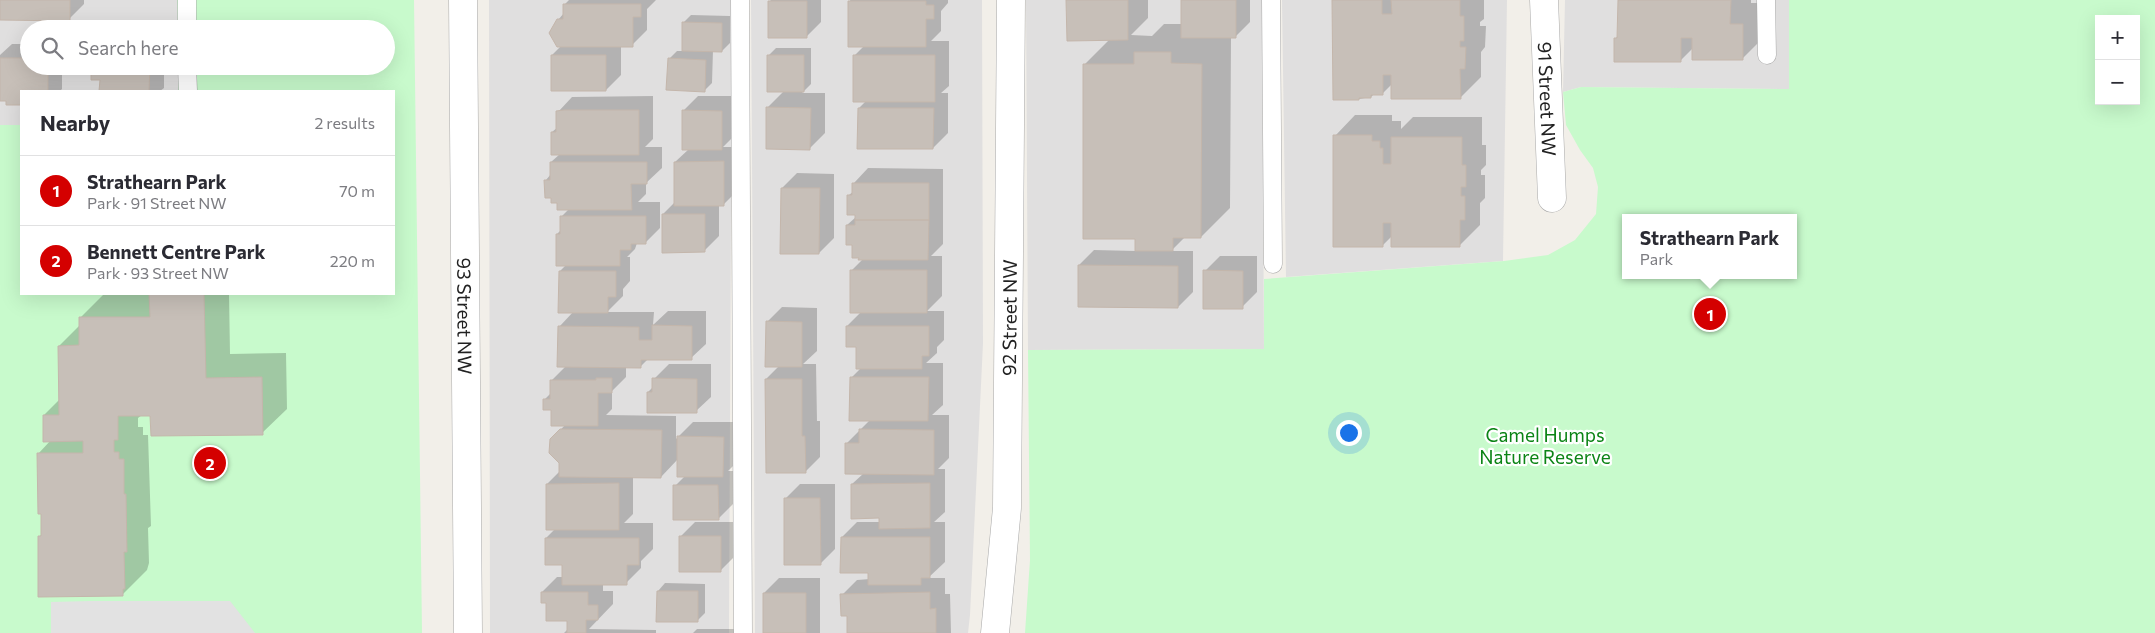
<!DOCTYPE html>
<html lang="en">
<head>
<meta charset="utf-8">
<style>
	:root { --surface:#fff; --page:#f7f7f7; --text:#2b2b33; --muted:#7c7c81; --line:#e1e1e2; --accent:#d40000 }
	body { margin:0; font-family:Commissioner,sans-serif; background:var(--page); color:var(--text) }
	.controls { position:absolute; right:15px; top:15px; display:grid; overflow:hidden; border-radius:0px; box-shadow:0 5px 20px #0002 }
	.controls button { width:45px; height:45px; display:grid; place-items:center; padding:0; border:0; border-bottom:1px solid var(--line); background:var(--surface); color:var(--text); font:25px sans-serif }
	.you { position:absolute; left:1348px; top:432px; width:18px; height:18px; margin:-12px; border:4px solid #fff; border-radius:50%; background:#1a73e8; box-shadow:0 0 0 8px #1a73e833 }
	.badge { display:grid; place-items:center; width:32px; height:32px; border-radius:50%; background:var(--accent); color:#fff; font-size:16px; font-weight:700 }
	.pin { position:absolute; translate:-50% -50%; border:2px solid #fff; box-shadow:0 1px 5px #0006 }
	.popup { position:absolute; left:1622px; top:214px; width:175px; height:65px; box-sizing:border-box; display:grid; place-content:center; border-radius:0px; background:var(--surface); filter:drop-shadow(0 1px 4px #0005); font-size:16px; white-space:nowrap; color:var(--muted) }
	.popup b { font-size:19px; color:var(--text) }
	.popup::after { content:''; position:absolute; left:50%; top:100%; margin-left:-10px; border:10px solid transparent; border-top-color:var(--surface) }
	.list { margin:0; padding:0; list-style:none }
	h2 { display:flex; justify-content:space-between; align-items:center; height:65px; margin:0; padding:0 20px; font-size:21px }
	h2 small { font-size:16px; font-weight:400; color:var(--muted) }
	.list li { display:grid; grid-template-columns:32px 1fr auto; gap:15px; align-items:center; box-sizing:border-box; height:70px; padding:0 20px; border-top:1px solid var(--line) }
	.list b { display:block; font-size:19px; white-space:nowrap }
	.list p { margin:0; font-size:16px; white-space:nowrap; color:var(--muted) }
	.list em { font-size:16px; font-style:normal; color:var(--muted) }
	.icon { flex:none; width:28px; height:28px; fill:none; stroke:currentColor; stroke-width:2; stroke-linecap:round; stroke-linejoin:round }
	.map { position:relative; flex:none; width:2155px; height:633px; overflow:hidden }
	.search { position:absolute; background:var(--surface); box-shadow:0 5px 20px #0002; left:20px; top:20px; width:375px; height:55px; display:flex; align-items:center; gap:12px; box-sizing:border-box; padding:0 18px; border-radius:28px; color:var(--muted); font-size:19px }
	.panel { position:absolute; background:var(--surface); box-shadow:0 5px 20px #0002; left:20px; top:90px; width:375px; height:205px; border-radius:0px }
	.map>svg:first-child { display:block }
	.residential { fill:#e0dfdf }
	.park { fill:#c8facc; fill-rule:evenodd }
	.parking { fill:#e2e2e2 }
	.shadow { fill:#0003 }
	.building { fill:#c7bfb8; stroke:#c4b6ab }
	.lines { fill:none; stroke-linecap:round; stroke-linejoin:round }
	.service-casing { stroke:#a9a9a9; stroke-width:19 }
	.minor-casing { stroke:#a9a9a9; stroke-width:29 }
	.service { stroke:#fff; stroke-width:18 }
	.minor { stroke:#fff; stroke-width:28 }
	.labels { text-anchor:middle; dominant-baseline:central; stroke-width:4.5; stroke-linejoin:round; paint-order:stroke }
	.street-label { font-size:19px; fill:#222; stroke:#fff }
	.park-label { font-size:19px; fill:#0c8416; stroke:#fff }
</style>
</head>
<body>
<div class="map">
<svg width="2155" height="633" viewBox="0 0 2155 633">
	<rect width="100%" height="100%" fill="#f2efe9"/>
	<!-- residential -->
	<path class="residential" d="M0,0H177L178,29H29V66H178V91H21V125H0Z
		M489,0H732L729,633H490Z
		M751,0H982L983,343L970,615L968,633H755Z
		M1026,0H1262L1264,349L1028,350Z
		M1282,0H1507L1503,261L1286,277Z
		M1565,0H1789L1790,89L1581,87L1563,92Z"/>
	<!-- park -->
	<path class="park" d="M177,0H414L422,633H0V125H21V294H394V91H178V66H386V29H178Z
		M1789,0H2155V633H1025L1030,560L1028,350L1264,349V279L1504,261L1548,255L1575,240L1596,214L1598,187L1593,168L1580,150L1566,125L1563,92L1581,87L1789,89ZM2099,19H2136V101H2099ZM1626,218H1794V275H1626Z"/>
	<!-- parking -->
	<path class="parking" d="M90,601H230L255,633H51V602Z"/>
	<!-- shadow -->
	<path class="shadow" d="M0,0H84V4L69,19H0Z
		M569,0H656L647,9V30L632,45H621V75L606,90L552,55L562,45L558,20L564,13V5Z
		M771,0H821V22L806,37L769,2Z
		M850,0H948V3L941,11V31L931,41H949V86L941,93H948V133L933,148L859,108L866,101L855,55L864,46Z
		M1067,0H1148V18L1131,35L1152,36L1164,24H1182V0H1250V22L1235,37H1231L1230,208L1201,237H1185L1171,251H1193V292L1178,307L1079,265L1094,250L1136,251V238L1085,64L1110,39Z
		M1334,0H1484V19L1480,22V26H1486L1485,47L1481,52V77L1460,98L1392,84L1382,94H1374L1371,97L1359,99Z
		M1619,0H1751V3H1763V38L1742,59L1693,48L1680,61L1615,39L1619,35Z
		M691,15L730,16V43L722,51L713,50L712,83L704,91L669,59L677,51H683V23Z
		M12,44H29V66H62V89L60,91H21V104H8V99H0V55Z
		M776,48H811V84L802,93H825V133L810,148L767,108L784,91L769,55Z
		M92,66H164V88L160,91H101V78Z
		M653,96V139L645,147H662V168L646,183V194L638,202H660V228L645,243H637L635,249L627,257H630V281L623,289V296L607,312H654L653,325L668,311H706V344L691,358H649L640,367H626V377L612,391V409L606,415L676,416V439L693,422H738V461L728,471H733V504L718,519L675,486L685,476L678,459L661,477H633V514L624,523H653V549L641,561V568L626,583H603V591H613V604L589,629L656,630V633H564L568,629L569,620L547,602L542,592L557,577H563V563L546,538L555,529L547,484L560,471L561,462L551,440L566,424L545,399L551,393V381L566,366L559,327L574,311L560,271L567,264L557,234L561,230V217L569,209L559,202L546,180L551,174V162L560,154L552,132L558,127V112L572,97Z
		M698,96H736V134L723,147H738V190L723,205H719V236L704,251L663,214L675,202V162L689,149L683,111Z
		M1355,115H1392V121H1401V129L1413,117H1482V145H1486V165L1481,170V175H1485V198L1480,203V225L1459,246L1392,236L1383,245L1335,136Z
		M868,168L943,169V244L931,256H942V296L927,311H944V340L937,347V353L926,363H943V405L932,415H949V458L938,469H945V512L934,522H945V562L928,578H945V594H950L951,633H849L848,615L842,595L857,580L870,579V572L842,537L857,522H880V517L852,484L864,473L846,444L870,420L851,378L861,368L857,346L847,326L862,311L851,271L863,259L853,244L847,225L856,217L849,195L854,191V183Z
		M797,173L834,174V238L819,253L782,188Z
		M1220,256H1257V292L1242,307L1205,271Z
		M104,294H229L230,354L286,353L287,409L262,433L151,415H142L138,418V427H143V435H148L151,526L148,528L149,563L147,570L122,595L39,537L43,533L38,454L51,440L44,415L60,399L59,346L80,325V318Z
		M782,307L817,308V351L803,364H816L817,421H820V457L805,472L766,379L779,366L767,322Z
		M669,364H711V397L696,411L648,392L653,387L654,379Z
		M800,484H835V549L820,564L785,499Z
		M695,522H735V556L720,571L680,537Z
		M779,578H820V633H764V593Z
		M665,583L705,584V613L697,621L658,591Z
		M697,629H738V633H693Z"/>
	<!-- building -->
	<path class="building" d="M0,0H70V21L0,20Z
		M1066,0H1128V40L1067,41Z
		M1181,0H1236V38H1181Z
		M1332,0H1382V14H1392L1391,0H1460V16H1464V41H1460V47H1466L1465,69H1460L1461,99H1391V75H1383V95H1371V98H1359V100H1333Z
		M1618,0H1731L1730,24H1743V60H1692V38H1681V62H1614V38H1617Z
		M768,1H807V38H768Z
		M848,1H926V5H934V19H926V47H848Z
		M563,4H641V17H633V47H557L549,33L557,19H563Z
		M682,22L722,23V52L682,51Z
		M1134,52H1171V63L1202,64L1201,238H1173V251H1135V239H1083V64H1134Z
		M551,55H606V91H551Z
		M767,55H804V92H767Z
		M853,55H935V102H853Z
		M0,58H29V66H48V91H21V105H6V101H0Z
		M668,58L706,60L705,92L666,90Z
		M91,66H150L149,91H99L100,80H91Z
		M766,107L811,108L810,150L766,149Z
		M858,108H934L933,149H857Z
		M564,110H639V155H551V132H556V111Z
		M682,110L722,111V150H682Z
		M1333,135H1372V141H1380V148H1383V164H1391V137H1462V165H1466V187H1461V196H1465V220H1460V247H1391V223H1383V247H1333Z
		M724,161V206H674V162Z
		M550,162H647V184H631L632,210H557V203H551V198H545L544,180H550Z
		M852,183H929V220H855V215H847V195H852Z
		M781,188H820L819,254H780Z
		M662,214H705V252L662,253Z
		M560,216H646V244H631V250H620V266H556V234H560Z
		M855,220H929L928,260H858L859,258H852V245H846V225H855Z
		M1078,265L1178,266V308L1078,307Z
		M850,270H927V313H850Z
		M1203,270L1243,271V309H1203Z
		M559,271H616V297H608V313H558Z
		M149,294H204L206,378L262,377L263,435L151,436L150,416H118V440H114V452H119V459H124V494H126L127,552H124L125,589H123V596L38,597V536H41V514H38L37,453H83V441L43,442V415H59L58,346L79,345V317H150Z
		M766,321L802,322V367H765Z
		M652,325L692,326V360H641V368L557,367L558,326L639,327V340H652Z
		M846,326H929V356H922V369H856V347H846Z
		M850,377H929L928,421H849Z
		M596,378H612V393H598V426H551V410H543V399H550V380H596Z
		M652,378L697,379V413H647V392H652Z
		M765,379H802V436H805L806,473H766Z
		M560,429L662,430L661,478L559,477V463L549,453L550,439Z
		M859,429L934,430V475L845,474V443H859Z
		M677,436L724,437L723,477H677Z
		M619,483V530H546V484Z
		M930,483V528L879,529V518L851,519V484Z
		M673,485H718L719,520H673Z
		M784,498H820L821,565H784Z
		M679,536H721V572H679Z
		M841,537H930V578H921V585H868V573H840Z
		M545,538H639V565H627V585H562V565H545Z
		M657,591H698V622H656Z
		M541,592H588V605H598V620H586V633H567V621H546V603H541Z
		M930,592V609L936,608V633H847V616H841L840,594Z
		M763,593H806V633H763Z"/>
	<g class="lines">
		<defs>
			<path id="service" d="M187,0V29
				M740,0L743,633
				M1271,0L1273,264
				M1766,0L1767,55
				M187,66L188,91"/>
			<g id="minor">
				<path id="s1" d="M463,0L468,633"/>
				<path id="s2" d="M1544,0L1552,198"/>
				<path id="s3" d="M995,633L1007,508L1011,0"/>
			</g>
		</defs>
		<!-- service casing -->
		<use href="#service" class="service-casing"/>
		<!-- minor casing -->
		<use href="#minor" class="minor-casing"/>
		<!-- service -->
		<use href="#service" class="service"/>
		<!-- minor -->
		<use href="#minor" class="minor"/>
	</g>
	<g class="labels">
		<!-- street labels -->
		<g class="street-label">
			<text stroke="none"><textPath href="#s2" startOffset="99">91 Street NW</textPath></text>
			<text stroke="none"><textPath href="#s1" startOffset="316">93 Street NW</textPath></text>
			<text stroke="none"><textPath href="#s3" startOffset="316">92 Street NW</textPath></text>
		</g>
		<!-- park labels -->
		<g class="park-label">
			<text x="1545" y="434">Camel Humps<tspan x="1545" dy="22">Nature Reserve</tspan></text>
		</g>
	</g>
</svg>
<div class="controls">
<button>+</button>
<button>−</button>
</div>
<div class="you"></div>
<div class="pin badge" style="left:1710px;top:314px">1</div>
<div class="popup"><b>Strathearn Park</b>Park</div>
<div class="pin badge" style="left:210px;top:463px">2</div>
<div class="search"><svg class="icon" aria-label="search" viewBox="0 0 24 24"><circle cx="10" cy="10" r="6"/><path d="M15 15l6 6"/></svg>Search here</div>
<section class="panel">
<h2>Nearby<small>2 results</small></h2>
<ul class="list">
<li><span class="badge">1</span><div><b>Strathearn Park</b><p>Park · 91 Street NW</p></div><em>70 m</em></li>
<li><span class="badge">2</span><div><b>Bennett Centre Park</b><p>Park · 93 Street NW</p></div><em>220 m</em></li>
</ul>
</section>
</div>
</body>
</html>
